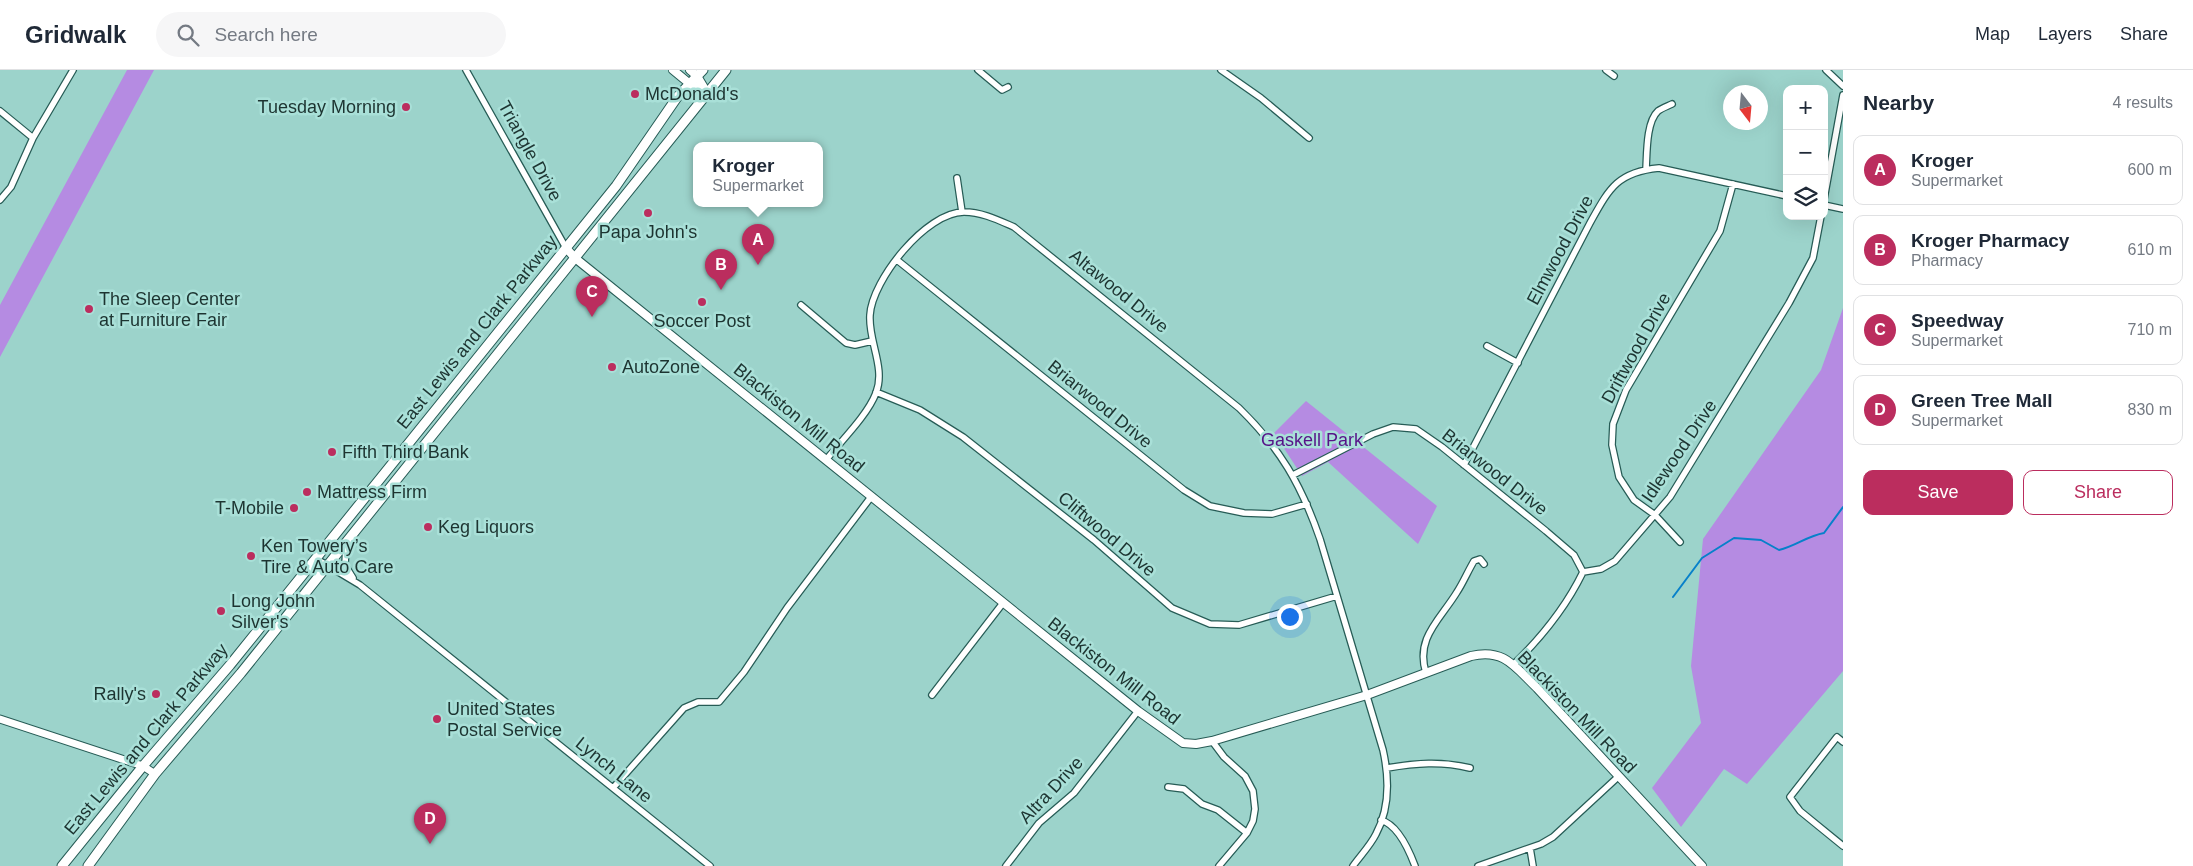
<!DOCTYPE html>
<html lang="en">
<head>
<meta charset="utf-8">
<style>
	:root { --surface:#fff; --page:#f6f6f7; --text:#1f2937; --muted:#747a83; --line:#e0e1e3; --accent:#bb2d5e }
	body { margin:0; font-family:Arial,sans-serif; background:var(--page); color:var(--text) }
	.controls { position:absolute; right:15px; top:15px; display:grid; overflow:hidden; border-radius:10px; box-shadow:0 5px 20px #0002 }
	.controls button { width:45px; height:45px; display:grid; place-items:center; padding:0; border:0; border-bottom:1px solid var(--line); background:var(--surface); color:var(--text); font:25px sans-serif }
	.compass { position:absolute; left:1723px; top:15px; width:45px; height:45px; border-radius:50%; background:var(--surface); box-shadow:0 5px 20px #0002; rotate:164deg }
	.you { position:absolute; left:1289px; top:546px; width:18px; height:18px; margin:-12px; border:4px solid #fff; border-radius:50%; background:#1a73e8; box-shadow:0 0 0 8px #1a73e833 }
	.badge { display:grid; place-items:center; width:32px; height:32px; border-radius:50%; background:var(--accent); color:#fff; font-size:16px; font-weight:700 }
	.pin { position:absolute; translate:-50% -41px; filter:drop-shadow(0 1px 2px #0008) }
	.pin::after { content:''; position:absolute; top:26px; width:18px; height:15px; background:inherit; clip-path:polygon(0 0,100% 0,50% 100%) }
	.popup { position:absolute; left:693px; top:72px; width:130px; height:65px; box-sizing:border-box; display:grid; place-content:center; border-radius:10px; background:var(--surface); filter:drop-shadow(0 1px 4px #0005); font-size:16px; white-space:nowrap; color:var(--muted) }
	.popup b { font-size:19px; color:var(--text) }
	.popup::after { content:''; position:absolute; left:50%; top:100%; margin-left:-10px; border:10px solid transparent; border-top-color:var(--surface) }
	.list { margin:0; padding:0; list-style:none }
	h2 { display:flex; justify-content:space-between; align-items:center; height:65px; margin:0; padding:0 20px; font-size:21px }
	h2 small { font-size:16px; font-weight:400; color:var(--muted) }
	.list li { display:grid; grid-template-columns:32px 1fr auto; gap:15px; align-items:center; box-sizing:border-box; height:70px; margin:0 10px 10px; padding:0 10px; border:1px solid var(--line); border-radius:10px }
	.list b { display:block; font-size:19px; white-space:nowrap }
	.list p { margin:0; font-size:16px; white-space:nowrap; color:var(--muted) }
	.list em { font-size:16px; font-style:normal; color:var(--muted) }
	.actions { display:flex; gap:10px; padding:15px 20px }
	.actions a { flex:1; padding:11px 0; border:1px solid var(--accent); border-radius:10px; text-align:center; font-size:18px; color:var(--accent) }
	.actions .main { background:var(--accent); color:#fff }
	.icon { flex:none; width:28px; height:28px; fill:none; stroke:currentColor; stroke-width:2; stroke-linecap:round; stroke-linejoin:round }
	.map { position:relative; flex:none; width:1843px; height:796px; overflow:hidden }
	header { display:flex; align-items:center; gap:30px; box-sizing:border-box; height:70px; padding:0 25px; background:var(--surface); border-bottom:1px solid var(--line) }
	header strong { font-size:24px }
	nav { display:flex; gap:28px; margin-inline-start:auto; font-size:18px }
	.search { width:350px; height:45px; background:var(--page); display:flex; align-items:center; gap:12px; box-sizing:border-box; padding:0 18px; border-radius:28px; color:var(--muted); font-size:19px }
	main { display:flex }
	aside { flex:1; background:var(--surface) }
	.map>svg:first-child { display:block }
	.green { fill:#b58be2 }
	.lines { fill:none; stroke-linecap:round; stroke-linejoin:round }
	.stream { stroke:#0780ca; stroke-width:2 }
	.minor-casing { stroke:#275c56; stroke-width:8 }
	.tertiary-casing { stroke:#275c56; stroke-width:9 }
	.secondary-casing { stroke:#275c56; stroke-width:10 }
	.primary-casing { stroke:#275c56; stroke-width:11 }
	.minor { stroke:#fff; stroke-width:5.5 }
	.tertiary { stroke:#fff; stroke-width:7 }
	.secondary { stroke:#fff; stroke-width:8 }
	.primary { stroke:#fff; stroke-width:9 }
	.poi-dot { fill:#bb2d5e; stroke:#a9e0d8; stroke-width:2 }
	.labels { text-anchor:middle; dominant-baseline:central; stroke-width:5; stroke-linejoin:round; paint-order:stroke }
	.poi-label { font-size:18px; fill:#1d3431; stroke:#a9e0d8; text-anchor:start }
	.street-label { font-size:18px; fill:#1d3431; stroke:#a9e0d8 }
	.park-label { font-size:18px; fill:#571388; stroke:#a9e0d8 }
</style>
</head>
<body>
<header>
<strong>Gridwalk</strong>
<div class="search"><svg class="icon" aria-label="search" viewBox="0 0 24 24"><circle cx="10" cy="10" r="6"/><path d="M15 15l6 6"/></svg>Search here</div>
<nav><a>Map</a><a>Layers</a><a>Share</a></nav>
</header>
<main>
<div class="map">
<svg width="1843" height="796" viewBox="0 0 1843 796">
	<rect width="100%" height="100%" fill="#9cd3cb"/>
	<!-- green -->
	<path class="green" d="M127,0H154L0,287V235Z
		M1843,238V601L1747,714L1724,699L1681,757L1652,718L1701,653L1691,596L1703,469L1821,300Z
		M1306,331L1437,436L1418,474L1328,392L1302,406L1274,363Z"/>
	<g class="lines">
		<!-- stream -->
		<path class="stream" d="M1673,527L1702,488L1734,468L1761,470L1779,480C1796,476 1807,466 1824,463L1843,437"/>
		<defs>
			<path id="minor" d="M466,0L566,178
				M978,0L1002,20L1008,17
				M1221,0L1261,28L1309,68
				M1606,0L1614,6
				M1826,0L1843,16
				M0,41L33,68
				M1646,99C1647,84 1646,52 1658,41C1662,38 1668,36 1672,34
				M957,108L962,142
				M1824,129L1843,25
				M0,130L11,117L33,68L73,0
				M1824,135L1843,139
				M897,190L1184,420L1210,436L1244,443L1272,444L1307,434
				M801,235L846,273L855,275L872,271
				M1487,276L1518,293
				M876,322L920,340L963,367L1094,470L1172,538L1210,554L1239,555L1337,526
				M826,390C841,371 867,346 876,323C886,298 868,271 870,245C872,210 926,142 964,142C982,142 998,150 1014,157L1239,338C1280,378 1301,414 1320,469L1383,680C1389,707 1390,738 1376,764C1370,776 1360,786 1353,796
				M1464,395L1590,153C1609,119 1617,102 1659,98L1787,126
				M1293,405L1373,364L1393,357L1416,359L1442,377L1546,461L1574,485L1583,502
				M1680,472L1655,445L1634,430L1619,407L1612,375L1613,354L1626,320L1720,161L1733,114
				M346,475L345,495L353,508
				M315,488L360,515L710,796
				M1513,595C1541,568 1566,537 1583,502L1601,499L1615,491L1670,427L1789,233L1813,188L1821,146
				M1426,603C1415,568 1440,550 1457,522C1463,513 1468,501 1474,491L1480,489L1484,494
				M932,625L1003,533
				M1212,671L1224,687L1245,706L1253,721L1255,739L1253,751L1247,763L1219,796
				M1843,672L1837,667L1790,727L1800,741L1843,776
				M1387,698C1416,693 1441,691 1470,698
				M1168,717L1184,719L1202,734L1218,740L1247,763
				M613,718L684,638L698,632H719L744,602L787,538L871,427
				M1381,750C1398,755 1409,780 1415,796
				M1530,778L1533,796
				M1006,796L1039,753L1074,723L1138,641
				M1478,796L1541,774L1553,767L1619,706"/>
			<path id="tertiary" d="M0,649L143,696L155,704"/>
			<path id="secondary" d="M673,0L690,14L707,23
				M690,0L697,6L706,21
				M566,178L575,188L1138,641L1183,673L1196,674L1212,671L1367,625L1471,586C1504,578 1515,597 1537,618L1702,796"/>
			<path id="primary" d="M62,796L143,696L230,595L616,116L678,26L703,0
				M88,796L155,704L241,603L726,0"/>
		</defs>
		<!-- minor casing -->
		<use href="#minor" class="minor-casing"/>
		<!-- tertiary casing -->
		<use href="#tertiary" class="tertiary-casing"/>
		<!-- secondary casing -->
		<use href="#secondary" class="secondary-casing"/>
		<!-- primary casing -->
		<use href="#primary" class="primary-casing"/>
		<!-- minor -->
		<use href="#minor" class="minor"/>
		<!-- tertiary -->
		<use href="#tertiary" class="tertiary"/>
		<!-- secondary -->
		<use href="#secondary" class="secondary"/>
		<!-- primary -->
		<use href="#primary" class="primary"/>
	</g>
	<!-- markers -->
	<g class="poi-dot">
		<circle cx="635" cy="24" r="5"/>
		<circle cx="406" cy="37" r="5"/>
		<circle cx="648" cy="143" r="5"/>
		<circle cx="702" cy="232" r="5"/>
		<circle cx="89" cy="239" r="5"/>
		<circle cx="612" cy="297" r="5"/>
		<circle cx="332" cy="382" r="5"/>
		<circle cx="307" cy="422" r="5"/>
		<circle cx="294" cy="438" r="5"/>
		<circle cx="428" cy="457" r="5"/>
		<circle cx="251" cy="486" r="5"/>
		<circle cx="221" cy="541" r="5"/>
		<circle cx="156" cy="624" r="5"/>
		<circle cx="437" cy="649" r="5"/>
	</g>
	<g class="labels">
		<!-- poi labels -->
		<g class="poi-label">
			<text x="645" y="24">McDonald's</text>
			<text x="396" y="37" text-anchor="end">Tuesday Morning</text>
			<text x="648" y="162" text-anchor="middle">Papa John's</text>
			<text x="99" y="229">The Sleep Center<tspan x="99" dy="21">at Furniture Fair</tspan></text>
			<text x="702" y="251" text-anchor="middle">Soccer Post</text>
			<text x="622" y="297">AutoZone</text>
			<text x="342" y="382">Fifth Third Bank</text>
			<text x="317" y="422">Mattress Firm</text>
			<text x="284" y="438" text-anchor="end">T-Mobile</text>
			<text x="438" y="457">Keg Liquors</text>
			<text x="261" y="476">Ken Towery’s<tspan x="261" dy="21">Tire &amp; Auto Care</tspan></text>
			<text x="231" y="531">Long John<tspan x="231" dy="21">Silver's</tspan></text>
			<text x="146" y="624" text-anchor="end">Rally's</text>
			<text x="447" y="639">United States<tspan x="447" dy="21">Postal Service</tspan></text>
		</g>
		<!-- street labels -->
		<g class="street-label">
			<text transform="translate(530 81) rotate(61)">Triangle Drive</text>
			<text transform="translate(1560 180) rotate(-62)">Elmwood Drive</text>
			<text transform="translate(1119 221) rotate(39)">Altawood Drive</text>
			<text transform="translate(477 262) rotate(-51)">East Lewis and Clark Parkway</text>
			<text transform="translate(1636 278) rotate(-61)">Driftwood Drive</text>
			<text transform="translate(1100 334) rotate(39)">Briarwood Drive</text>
			<text transform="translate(799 348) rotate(39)">Blackiston Mill Road</text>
			<text transform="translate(1679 381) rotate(-56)">Idlewood Drive</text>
			<text transform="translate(1495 402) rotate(38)">Briarwood Drive</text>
			<text transform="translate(1107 464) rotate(40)">Cliftwood Drive</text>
			<text transform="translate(1114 601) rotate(38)">Blackiston Mill Road</text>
			<text transform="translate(1577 642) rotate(46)">Blackiston Mill Road</text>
			<text transform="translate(146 669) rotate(-50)">East Lewis and Clark Parkway</text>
			<text transform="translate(614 700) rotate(39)">Lynch Lane</text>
			<text transform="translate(1051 720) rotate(-47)">Altra Drive</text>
		</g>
		<!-- park labels -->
		<g class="park-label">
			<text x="1312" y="370">Gaskell Park</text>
		</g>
	</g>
</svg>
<div class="controls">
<button>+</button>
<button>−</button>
<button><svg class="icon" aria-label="layers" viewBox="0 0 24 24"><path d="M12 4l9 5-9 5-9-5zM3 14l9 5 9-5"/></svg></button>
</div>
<svg class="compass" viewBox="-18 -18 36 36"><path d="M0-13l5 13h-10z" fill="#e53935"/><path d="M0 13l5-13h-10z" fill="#747a83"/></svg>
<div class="you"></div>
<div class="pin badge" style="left:758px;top:195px">A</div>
<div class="popup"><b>Kroger</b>Supermarket</div>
<div class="pin badge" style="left:721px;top:220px">B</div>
<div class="pin badge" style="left:592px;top:247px">C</div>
<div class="pin badge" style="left:430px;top:774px">D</div>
</div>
<aside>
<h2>Nearby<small>4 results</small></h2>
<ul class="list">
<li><span class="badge">A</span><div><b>Kroger</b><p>Supermarket</p></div><em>600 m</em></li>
<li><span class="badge">B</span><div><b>Kroger Pharmacy</b><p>Pharmacy</p></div><em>610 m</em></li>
<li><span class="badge">C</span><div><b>Speedway</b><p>Supermarket</p></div><em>710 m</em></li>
<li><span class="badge">D</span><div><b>Green Tree Mall</b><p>Supermarket</p></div><em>830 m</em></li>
</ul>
<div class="actions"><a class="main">Save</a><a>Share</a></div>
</aside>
</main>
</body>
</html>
